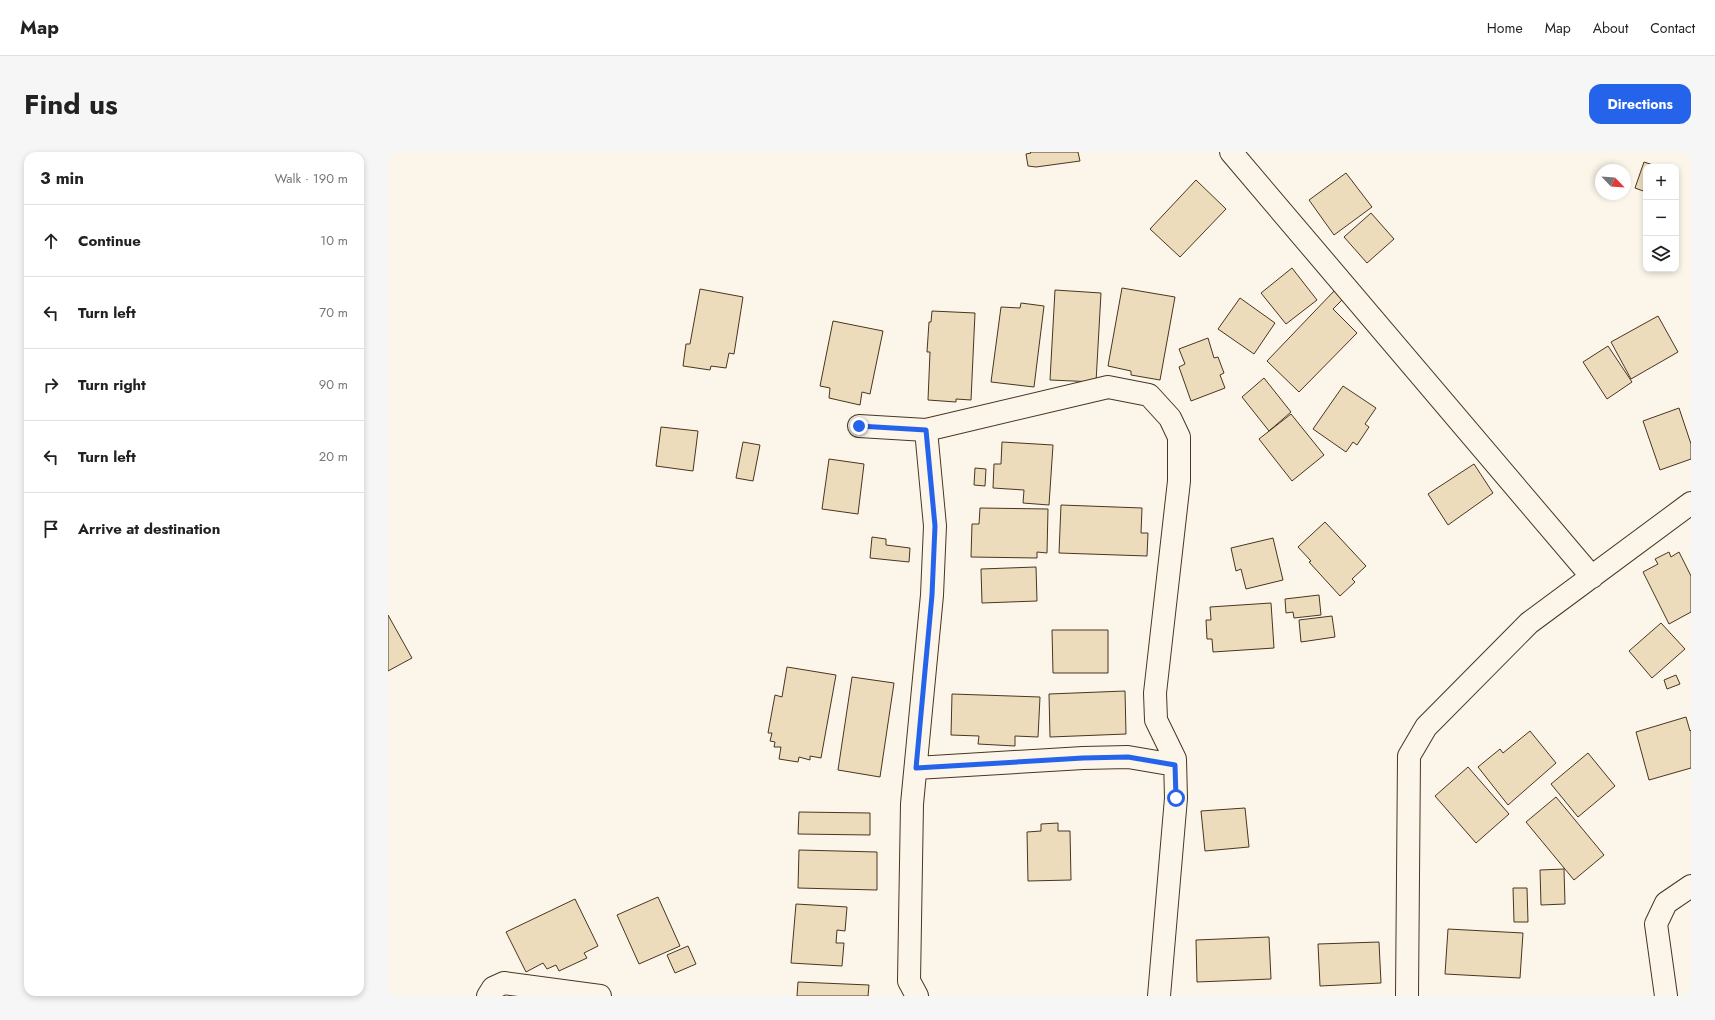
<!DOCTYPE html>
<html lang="en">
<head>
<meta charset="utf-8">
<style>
	:root { --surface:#fff; --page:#f6f6f6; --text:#222; --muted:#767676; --line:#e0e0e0; --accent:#2563eb }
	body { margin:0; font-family:Jost,sans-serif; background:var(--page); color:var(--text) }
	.controls { position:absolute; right:12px; top:12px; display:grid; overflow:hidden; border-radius:8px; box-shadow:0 2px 6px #0003 }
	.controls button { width:36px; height:36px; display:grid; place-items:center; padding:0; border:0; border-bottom:1px solid var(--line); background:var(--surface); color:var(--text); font:20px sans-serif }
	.compass { position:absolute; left:1207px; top:12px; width:36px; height:36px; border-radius:50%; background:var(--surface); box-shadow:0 2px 6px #0003; rotate:115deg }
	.stop { position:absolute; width:12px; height:12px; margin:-9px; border:3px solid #2563eb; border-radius:50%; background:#fff }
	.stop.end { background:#2563eb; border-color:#fff; box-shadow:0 1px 4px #0008 }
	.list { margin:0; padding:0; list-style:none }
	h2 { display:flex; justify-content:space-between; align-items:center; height:52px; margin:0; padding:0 16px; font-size:17px }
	h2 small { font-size:13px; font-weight:400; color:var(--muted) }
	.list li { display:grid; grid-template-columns:26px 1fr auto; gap:12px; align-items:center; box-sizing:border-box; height:72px; padding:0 16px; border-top:1px solid var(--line) }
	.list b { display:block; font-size:15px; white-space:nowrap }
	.list em { font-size:13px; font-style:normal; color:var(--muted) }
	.icon { flex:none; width:22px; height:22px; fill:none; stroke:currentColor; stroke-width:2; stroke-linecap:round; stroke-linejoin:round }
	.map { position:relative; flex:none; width:1303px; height:844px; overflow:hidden; border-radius:12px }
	header { display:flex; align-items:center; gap:24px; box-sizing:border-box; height:56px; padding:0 20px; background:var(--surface); border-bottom:1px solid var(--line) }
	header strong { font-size:19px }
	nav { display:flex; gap:22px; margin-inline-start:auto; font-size:14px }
	.intro { display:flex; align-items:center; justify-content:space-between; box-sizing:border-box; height:96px; padding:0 24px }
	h1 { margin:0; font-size:28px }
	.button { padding:10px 18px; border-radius:12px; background:var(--accent); color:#fff; font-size:14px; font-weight:700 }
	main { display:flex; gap:24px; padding:0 24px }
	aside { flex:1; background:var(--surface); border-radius:12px; box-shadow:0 2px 6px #0003 }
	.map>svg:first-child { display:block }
	.building { fill:#ecdcbc; stroke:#4a3520 }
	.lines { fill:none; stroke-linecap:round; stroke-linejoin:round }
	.minor-casing { stroke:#4a3520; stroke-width:24 }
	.minor { stroke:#fbf6e9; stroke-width:22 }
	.route { stroke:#2563eb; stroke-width:5 }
</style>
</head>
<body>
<header>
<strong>Map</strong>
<nav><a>Home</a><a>Map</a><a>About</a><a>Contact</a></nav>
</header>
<div class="intro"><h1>Find us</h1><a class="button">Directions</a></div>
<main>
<aside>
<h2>3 min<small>Walk · 190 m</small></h2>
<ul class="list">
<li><svg class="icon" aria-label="ahead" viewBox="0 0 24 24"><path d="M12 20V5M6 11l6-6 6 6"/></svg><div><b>Continue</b></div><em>10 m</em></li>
<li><svg class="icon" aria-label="left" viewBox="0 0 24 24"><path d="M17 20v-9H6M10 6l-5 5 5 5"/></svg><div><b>Turn left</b></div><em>70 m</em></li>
<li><svg class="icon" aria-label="right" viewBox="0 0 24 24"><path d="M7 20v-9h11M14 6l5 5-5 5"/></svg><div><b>Turn right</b></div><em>90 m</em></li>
<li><svg class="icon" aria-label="left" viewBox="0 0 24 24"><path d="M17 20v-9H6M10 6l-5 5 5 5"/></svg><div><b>Turn left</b></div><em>20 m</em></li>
<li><svg class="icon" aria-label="arrive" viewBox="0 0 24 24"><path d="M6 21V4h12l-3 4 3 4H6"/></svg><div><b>Arrive at destination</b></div></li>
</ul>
</aside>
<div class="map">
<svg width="1303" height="844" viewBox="0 0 1303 844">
	<rect width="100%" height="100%" fill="#fbf6e9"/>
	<!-- building -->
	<path class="building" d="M642,0H690L692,9L648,15L640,14L638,2L643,1Z
		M1256,10L1271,15H1258V40L1247,36Z
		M958,21L984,55L946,83L921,48Z
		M808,28L838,57L792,105L762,77Z
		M983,61L1006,87L979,111L956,85Z
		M904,116L929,148L898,172L873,141Z
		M734,136L787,145L772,228L743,223V219L720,214Z
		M312,137L355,145L346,202L341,201L338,216L323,214L322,218L295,214L298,192H302Z
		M667,138L713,141L708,230L662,228Z
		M947,138L956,146L945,157L969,181L911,240L879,209Z
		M852,146L887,171L866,202L830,177Z
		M633,151L656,154L646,235L603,230L613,155L632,156Z
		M544,159L587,161L583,248L568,247V250L540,248L542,200H539L541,170H543Z
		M1270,164L1290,200L1243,227L1223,190Z
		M445,169L495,179L482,242L474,240L472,253L441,246L442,236L432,234Z
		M820,186L826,206L830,205L836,221L832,223L837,236L803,249L791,215L797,212L791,197Z
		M1220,194L1244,230L1219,247L1195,210Z
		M876,226L903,260L881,279L854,245Z
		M955,234L988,256L977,272L981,275L969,293L965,290L958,300L925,277Z
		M1291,256L1303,292V307L1272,318L1255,269Z
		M903,262L936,303L904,329L871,287Z
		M273,275L310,279L305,319L268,314Z
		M355,290L372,293L365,329L348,326Z
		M614,290L665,293L661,353L635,351L636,338L605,336L606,312H613Z
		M441,307L476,312L470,362L434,357Z
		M1086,312L1105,341L1060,373L1040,342Z
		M587,316L598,317L597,334L586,333Z
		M673,353L754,356L753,381H760L759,404L671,401Z
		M592,356L660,357L659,401L649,400V406L583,405L584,372H591Z
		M937,370L978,414L964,427L967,430L952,444L921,410L923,409L910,395Z
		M484,385L498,387V393L522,396L521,410L482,406Z
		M885,386L895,428L858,437L853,417L848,419L843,396Z
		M1281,400L1283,405L1291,400L1303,424V460L1281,472L1255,420L1270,412L1267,407Z
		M648,415L649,449L594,451L593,417Z
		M931,443L933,463L906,466L905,460L898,461L897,447Z
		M883,451L886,496L825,500L824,487H819L818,468H823L822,455Z
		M0,463L24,506L0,519Z
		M944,464L947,485L913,490L911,468Z
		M1273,471L1297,497L1264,526L1241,499Z
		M664,478H720V521H665Z
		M399,515L448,523L433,606L422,604V608L411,605L410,610L391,607L393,595H386L387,590L382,589L384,581H380L387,543L394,545Z
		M1288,523L1292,532L1279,537L1276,528Z
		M464,525L506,531L492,625L450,618Z
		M737,539L738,582L662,585L661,542Z
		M564,542L652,545L650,585L627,584V594L590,592L591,584L563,583Z
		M1298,565L1302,579L1303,578V616L1261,628L1248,580Z
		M1142,579L1168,611L1120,653L1090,615L1112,597L1115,601Z
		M1200,601L1227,634L1190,665L1163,632Z
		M1080,615L1121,662L1088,691L1047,644Z
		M1168,645L1216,703L1186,728L1138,670Z
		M857,656L861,695L817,699L813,659Z
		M411,660L482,661V683L410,682Z
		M670,671V679H682L683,728L640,729L639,680L653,679V672Z
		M411,698L489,700V738L410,736Z
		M1176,717L1177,752L1153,753L1152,718Z
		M1125,736H1139L1140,770H1126Z
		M270,745L292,794L251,812L229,763Z
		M187,747L210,794L196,801L199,806L171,819L168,813L159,817L155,811L138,820L118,780Z
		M408,752L459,755L457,779L449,778L448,791H456L454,814L403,811Z
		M1060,777L1135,781L1132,826L1057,822Z
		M881,785L883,827L809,830L808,788Z
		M991,790L993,831L932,834L930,792Z
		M300,794L308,812L287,821L279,803Z
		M410,830L481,833L480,844H409Z"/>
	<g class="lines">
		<defs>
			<path id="minor" d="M843,0L1204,425
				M471,274L538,278L720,235L761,243L782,266L791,285V329L767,541L768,568L787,607L788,646L771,844
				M528,616L695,606L740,605L787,613
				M100,844L105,836L116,831L212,844
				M529,844L521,829L524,652L544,443L547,374L538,278
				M1019,844L1021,604L1038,575L1141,471L1303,351
				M1278,844L1268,772L1278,751L1303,734"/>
		</defs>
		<!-- minor casing -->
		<use href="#minor" class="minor-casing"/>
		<!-- minor -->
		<use href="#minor" class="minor"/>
	</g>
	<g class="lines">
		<!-- route -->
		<path class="route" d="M471,274L538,278L547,374L544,443L528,616L695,606L740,605L787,613L788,646"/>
	</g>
</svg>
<div class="controls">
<button>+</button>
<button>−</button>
<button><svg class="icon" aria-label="layers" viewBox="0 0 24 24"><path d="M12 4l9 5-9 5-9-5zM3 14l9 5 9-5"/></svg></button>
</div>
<svg class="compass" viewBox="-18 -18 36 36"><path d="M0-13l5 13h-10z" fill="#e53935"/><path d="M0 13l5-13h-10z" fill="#767676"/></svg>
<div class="stop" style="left:788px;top:646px"></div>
<div class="stop end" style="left:471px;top:274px"></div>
</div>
</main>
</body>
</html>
